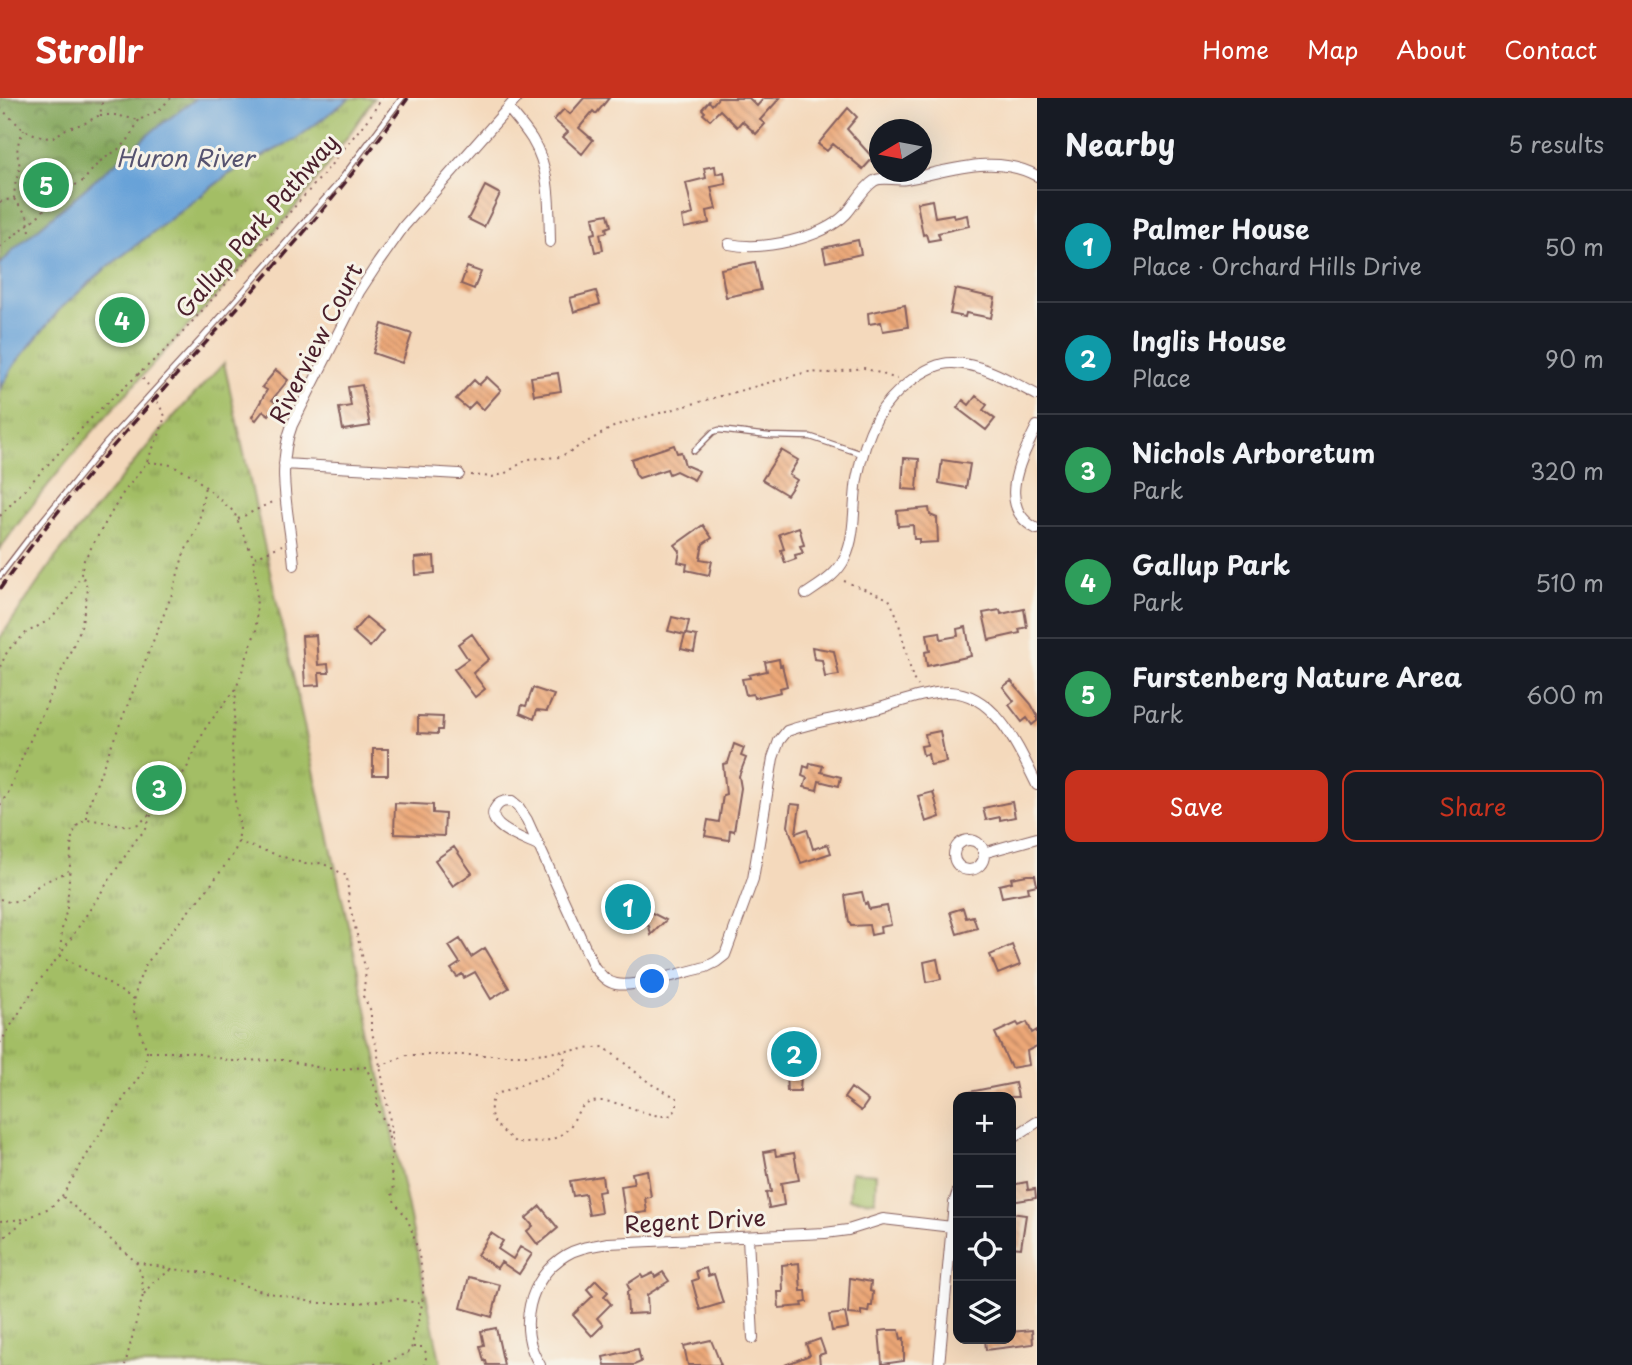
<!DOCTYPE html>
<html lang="en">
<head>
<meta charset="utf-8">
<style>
	:root { --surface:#171b24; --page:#20242c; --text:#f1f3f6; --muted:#9ea1a6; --line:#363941; --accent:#c8321e }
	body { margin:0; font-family:"Playpen Sans",sans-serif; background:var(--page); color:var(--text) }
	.controls { position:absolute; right:21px; bottom:21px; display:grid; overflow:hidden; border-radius:14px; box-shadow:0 7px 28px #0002 }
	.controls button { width:63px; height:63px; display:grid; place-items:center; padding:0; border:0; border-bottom:2px solid var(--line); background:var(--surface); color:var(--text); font:35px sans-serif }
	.compass { position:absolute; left:869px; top:21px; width:63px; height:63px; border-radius:50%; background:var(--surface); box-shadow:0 7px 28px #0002; rotate:260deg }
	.you { position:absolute; left:653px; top:884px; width:24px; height:24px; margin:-18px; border:5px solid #fff; border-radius:50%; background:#1a73e8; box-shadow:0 0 0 10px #1a73e833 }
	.badge { display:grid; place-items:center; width:46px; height:46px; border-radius:50%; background:var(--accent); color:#fff; font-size:23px; font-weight:700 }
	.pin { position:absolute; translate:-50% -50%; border:4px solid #fff; box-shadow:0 2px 7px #0006 }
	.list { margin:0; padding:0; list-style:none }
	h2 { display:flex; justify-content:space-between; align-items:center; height:91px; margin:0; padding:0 28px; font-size:30px }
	h2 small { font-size:23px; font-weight:400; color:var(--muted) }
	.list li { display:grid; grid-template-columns:46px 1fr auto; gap:21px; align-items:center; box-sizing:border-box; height:112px; padding:0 28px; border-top:2px solid var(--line) }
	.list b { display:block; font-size:26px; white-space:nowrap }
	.list p { margin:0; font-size:23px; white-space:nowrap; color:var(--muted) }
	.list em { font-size:23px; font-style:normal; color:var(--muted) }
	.actions { display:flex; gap:14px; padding:21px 28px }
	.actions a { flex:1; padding:16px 0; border:2px solid var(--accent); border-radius:14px; text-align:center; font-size:24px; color:var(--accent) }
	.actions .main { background:var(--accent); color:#fff }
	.icon { flex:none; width:38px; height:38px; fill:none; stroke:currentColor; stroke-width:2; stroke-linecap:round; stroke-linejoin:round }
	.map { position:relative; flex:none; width:1037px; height:1267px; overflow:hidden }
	header { display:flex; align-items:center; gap:42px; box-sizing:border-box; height:98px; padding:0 35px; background:var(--accent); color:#fff }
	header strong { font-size:33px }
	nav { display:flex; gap:38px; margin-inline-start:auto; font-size:24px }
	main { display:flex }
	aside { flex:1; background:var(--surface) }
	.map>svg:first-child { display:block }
	.grass { fill:url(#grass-tufts); stroke:#766e48; stroke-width:2 }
	.forest { fill:url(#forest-crowns); stroke:#666242; stroke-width:2 }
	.garden { fill:#a3be65; stroke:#766e48; stroke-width:2 }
	.water { fill:#68a2d8; stroke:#596082; stroke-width:2 }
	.building { fill:url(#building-back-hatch) }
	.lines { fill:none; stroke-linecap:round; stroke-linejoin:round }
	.lane-casing { stroke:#86605e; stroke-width:7 }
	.street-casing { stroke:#86605e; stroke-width:12 }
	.path { stroke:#86605e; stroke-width:2; stroke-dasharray:2 5; stroke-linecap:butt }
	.lane { stroke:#fff; stroke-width:4.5 }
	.street { stroke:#fff; stroke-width:10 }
	.rail { stroke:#4a1f2b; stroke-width:3.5; stroke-dasharray:10 5; stroke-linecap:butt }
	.labels { text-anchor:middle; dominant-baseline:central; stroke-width:6; stroke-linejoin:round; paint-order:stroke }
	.street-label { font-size:23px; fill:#4a1f2b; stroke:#f7f3e8 }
	.water-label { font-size:24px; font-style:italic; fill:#565370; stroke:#f7f3e8 }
</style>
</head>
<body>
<header>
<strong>Strollr</strong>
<nav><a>Home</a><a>Map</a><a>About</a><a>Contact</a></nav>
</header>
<main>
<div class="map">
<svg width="1037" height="1267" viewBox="0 0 1037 1267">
	<defs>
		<pattern id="grass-tufts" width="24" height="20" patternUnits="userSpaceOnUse" patternTransform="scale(1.75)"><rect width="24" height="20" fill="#a3be65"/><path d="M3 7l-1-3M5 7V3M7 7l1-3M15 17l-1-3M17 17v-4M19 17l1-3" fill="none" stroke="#879a53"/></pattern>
		<pattern id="forest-crowns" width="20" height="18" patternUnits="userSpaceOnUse" patternTransform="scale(1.75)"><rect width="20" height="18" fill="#82a55a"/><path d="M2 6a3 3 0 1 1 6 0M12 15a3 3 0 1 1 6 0" fill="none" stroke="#6c864b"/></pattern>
		<pattern id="building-back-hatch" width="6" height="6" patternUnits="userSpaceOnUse" patternTransform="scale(1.75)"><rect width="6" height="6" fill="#eca777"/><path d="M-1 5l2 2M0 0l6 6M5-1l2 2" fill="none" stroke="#c18762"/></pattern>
	</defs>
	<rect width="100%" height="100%" fill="#f7f3e8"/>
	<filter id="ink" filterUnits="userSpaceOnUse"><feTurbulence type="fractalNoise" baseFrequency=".0143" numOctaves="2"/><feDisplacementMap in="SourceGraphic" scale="14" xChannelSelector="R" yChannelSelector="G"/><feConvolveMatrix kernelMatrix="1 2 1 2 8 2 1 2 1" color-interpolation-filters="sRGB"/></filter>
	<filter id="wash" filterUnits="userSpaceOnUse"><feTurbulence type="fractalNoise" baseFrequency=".00686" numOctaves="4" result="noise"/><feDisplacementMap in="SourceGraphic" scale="28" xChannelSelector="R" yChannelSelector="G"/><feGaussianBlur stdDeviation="1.57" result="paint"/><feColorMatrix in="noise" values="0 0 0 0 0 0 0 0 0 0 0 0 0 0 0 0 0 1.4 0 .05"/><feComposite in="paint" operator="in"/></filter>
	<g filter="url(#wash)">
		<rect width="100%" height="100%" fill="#f4d9bc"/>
		<!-- grass -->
		<path class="grass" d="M350,0H374C346,41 318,83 286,120C191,230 83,332 0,451V291L14,267L60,211L105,171L229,76L296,41Z
			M224,265L351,840L441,1267H0V540L55,460L161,332Z"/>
		<!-- forest -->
		<path class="forest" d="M0,0H197L14,152L0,167Z"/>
		<!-- garden -->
		<path class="garden" d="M851,1074L876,1076L875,1103L849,1101Z"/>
		<!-- water -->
		<path class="water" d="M197,0H350L296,41L229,76L105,171L60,211L14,267L0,291V167L13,152L155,31Z"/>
		<g id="blocks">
			<!-- building -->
			<path class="building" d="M584,0H609L596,16L593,13L579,30L593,42L582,56L563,39L568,34L554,22L564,11L570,16Z
				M718,0H749L757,8L764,0H780L760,22L765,26L756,36L742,23L737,29L720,12L710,22L703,16L705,14L702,11L709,3L712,7Z
				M848,10L857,19L847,31L873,60L863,71L833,46L827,53L818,46Z
				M715,68L716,76L724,74L726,86L711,89L716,111L707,113L709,125L684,130L682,119L693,116L686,85L706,80L704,70Z
				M485,88L500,96L484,129L468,121Z
				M932,102L935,119L953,116L954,120L967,117L969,128L938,135L940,141L928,143L926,136L923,137L917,105Z
				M608,116L611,128L606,130L607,134L600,136L603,152L595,154L591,136L596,135L593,119Z
				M858,142L861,156L826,164L823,150Z
				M755,164L761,192L726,199L721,171Z
				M467,169L481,174L474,191L461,186Z
				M955,191L995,200L991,220L966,215L965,219L950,216Z
				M596,193L600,206L574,214L570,200Z
				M905,207L908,229L883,233L881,224L869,226L868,215Z
				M382,226L412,236L402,265L373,255Z
				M276,272L288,282L272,302L276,305L269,317L263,313L256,322L252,319L267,292L262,289Z
				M558,275L561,293L534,297L531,279Z
				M487,279L501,292L483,312L475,304L468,311L456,301L474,282L479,287Z
				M362,287L370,328L343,332L339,310L351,308L348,289Z
				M976,298L987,307L983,312L995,321L986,332L957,310L963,302L969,307Z
				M674,347L677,355L681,354L685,367L699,373L694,382L676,373L669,376L667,371L639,380L636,377L631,361Z
				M781,352L798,362L789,377L797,382L787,397L762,382Z
				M904,360L919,361L917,392L902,391Z
				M942,362L970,366L966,390L939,385Z
				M929,410L930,417L937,420L938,444L919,445V441H914L913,427L898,428L897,413Z
				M703,427L712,440L703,446L700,461L712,463L709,477L686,472L687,466L678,464L680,453L675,447Z
				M799,429L804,447L800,448L803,455L795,457L796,461L785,465L781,452L784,451L779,436Z
				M434,458L435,475L416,477L415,460Z
				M1024,511L1027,529L1019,531L1020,535L989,542L983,515L1000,512L1001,516Z
				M366,519L383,533L370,549L353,534Z
				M672,519L689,523L686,536L697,538L694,554L681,551L685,537L668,533Z
				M966,529L971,558L927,568L925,554L930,553L927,536L940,534L941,541L958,538L957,531Z
				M472,536L489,561L473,575L485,591L475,599L454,571L468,561L458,546Z
				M316,537L318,567L328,566L329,575H319L320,587L305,588L302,538Z
				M812,549L834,553L839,577L825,579L822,562L814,561Z
				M779,561L780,568L782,567L787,588L780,590L781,594L754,600L753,596L746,597L742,581L750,580L749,577L767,573L765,564Z
				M1011,583L1031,606L1037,617V623L1032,627L1027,620L1022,624L1009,607L1014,603L1003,589Z
				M533,590L554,597L547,613L537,612L534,621L520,615L522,607L526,608Z
				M418,618L443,619L442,632H438V636L418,635Z
				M940,633L946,664L930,667L928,656L923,657L921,648L927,647L925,636Z
				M734,646L744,650L741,658L746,660L739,678L741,690L734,733L730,732L729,742L705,738L708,722L719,724L723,697L726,696L723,666L728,665Z
				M373,651H388V677H373Z
				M810,665L823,668L821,674L841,679L839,688L819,683L817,692L804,689L807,680L802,678L804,668L809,670Z
				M933,694L940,719L926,724L918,698Z
				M1012,704L1015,719L1000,722V719L986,722L983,710Z
				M395,705L433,707V715L445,716L444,738L394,736Z
				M791,706L800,707L796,735L807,731L813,751L828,746L831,755L801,765L788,728Z
				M454,749L472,775L453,788L435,762Z
				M1027,777H1035L1037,787L1028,789L1029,794L1002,799L999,787L1012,784L1011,780Z
				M862,794L865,806L867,805L869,811L887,808L891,827L880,829L881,835L871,837L869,827L851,828L849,824L845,797Z
				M613,795L666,822L651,837L649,828L632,823L623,832Z
				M963,810L966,820L973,818L977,830L957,836L950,814Z
				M460,841L471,859L485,850L509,890L491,901L475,874L464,880L462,876L457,879L451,871L460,865L449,848Z
				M1012,847L1020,867L998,876L990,857Z
				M937,861L941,881L927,884L924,864Z
				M1027,924L1032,935L1037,932V948L1027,953L1029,967L1011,970L995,935L1017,925L1019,928Z
				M784,942H803L800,993H787Z
				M1015,985L1018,999H965L964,995Z
				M851,990L868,1003L861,1013L844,1000Z
				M775,1052L776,1058L794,1055L799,1082L781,1085L784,1107L769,1110L766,1095L771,1094L764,1054Z
				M647,1072L651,1099L645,1100L647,1114L625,1117L621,1088L634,1086L632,1075Z
				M602,1078L604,1093L598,1094L601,1115L589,1117L585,1096L573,1098L570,1083Z
				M1027,1084L1028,1092L1035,1091L1036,1100L1011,1104V1087Z
				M540,1108L558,1130L538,1147L527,1133L533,1128L526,1120Z
				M1011,1115L1026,1117L1021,1150L1011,1149Z
				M491,1135L503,1143L498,1151L513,1161L520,1149L532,1156L519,1176L501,1164L497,1170L477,1157Z
				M799,1165L801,1193H806L807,1204L802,1205L803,1208L779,1210L778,1194H783L782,1167Z
				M706,1170L708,1178L714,1176L723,1205L700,1212L692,1183L698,1181L696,1173Z
				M663,1174L669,1183L647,1197L648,1215L628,1216L627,1194L630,1192L627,1186L641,1177L643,1180L653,1175L655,1179Z
				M469,1179L500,1187L492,1219L461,1210Z
				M850,1180L871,1184L870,1193L873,1194L872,1208H869L868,1214L861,1213V1217L848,1216Z
				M596,1182L608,1194L604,1198L611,1206L597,1220L603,1227L592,1238L573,1217L593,1198L587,1191Z
				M845,1215L848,1230L832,1233L829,1217Z
				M496,1230L504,1267H487L486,1263H484L480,1248L484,1247L481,1233Z
				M888,1232H899L901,1241L904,1240V1263L882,1266L879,1233Z
				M1032,1232L1033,1246L986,1252L985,1241H1011V1234Z
				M820,1241L825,1255L819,1257L820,1267H785L810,1257L806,1246Z
				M711,1242L721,1267H688L684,1248Z
				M638,1251L641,1264L634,1267H605L603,1259Z"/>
		</g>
	</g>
	<g filter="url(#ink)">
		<use href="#blocks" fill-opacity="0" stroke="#86605e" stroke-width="2"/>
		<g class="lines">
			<defs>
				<path id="lane" d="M694,353L713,334L719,332L769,338L811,339L862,356
					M0,478L39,427L107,344L203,239L336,88L402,0"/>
				<path id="street" d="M508,10C516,20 525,30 532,41C551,72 549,109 550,144
					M729,146C762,153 821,141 846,116C855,106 863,90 874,83C882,78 896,83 906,81C949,73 996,55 1037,78
					M1037,328C1022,359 994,409 1037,431
					M284,366L459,376
					M294,467C290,421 275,371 292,327L359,194L378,165L404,128L517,0
					M806,496C821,486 837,477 845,460C856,437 853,406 857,381C861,359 867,339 877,320C889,298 926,264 953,265C984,266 1010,283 1037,297
					M954 757a15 15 0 1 1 30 0a15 15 0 1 1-30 0Z
					M538,748C526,742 482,728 496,709C500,703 505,703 512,703L518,708L527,722L594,869C601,877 606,884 616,886C637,890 684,874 706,869L716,864L725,857L753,781L773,660L779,643L787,633C815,623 846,619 876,611C898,605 925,594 949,594C996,595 1019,651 1037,687
					M983,755L1037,740
					M1011,1041L1037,1024
					M748,1139L753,1240
					M540,1267C516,1231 529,1179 566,1157C579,1149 593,1148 608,1145L825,1135L848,1132L883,1121L952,1129
					M939,1267L954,1105L958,1093"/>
			</defs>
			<!-- lane casing -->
			<use href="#lane" class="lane-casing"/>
			<!-- street casing -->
			<use href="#street" class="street-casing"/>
			<!-- path -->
			<path class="path" d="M0,10L24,32L44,40L54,39L66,31L85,25L100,17L103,0
				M100,17H115L139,22L158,13L171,0
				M14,101L27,117L30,133
				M0,104L14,100L15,87L20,69L17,54L19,42L24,32
				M0,149L36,120L60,95L83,83L99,64L120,50L127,44L139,22
				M138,275L148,287
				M147,363L160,335L165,318L156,301
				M471,377L492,379L504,376L528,361L560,359L617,327L807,274L829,275L864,270L897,281
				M0,418L96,315L175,243L322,78L371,17L382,0
				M238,421L274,403
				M255,459L282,447
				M844,483L889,501L897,518L913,581L918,588
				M0,569L8,552L26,535L51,521L71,498L81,476L84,462L121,398L147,364L168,366L192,377L234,414L253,459L257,491L256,532L236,591L206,629L188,668L164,703L139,726L129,728L87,721L79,725L72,737L67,810L62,831L60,857L39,883L0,945
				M0,707L8,695L23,658L81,530L88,491L82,477
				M87,720V712L102,671L172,496L184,455L198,429L205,388
				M238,744L305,766L322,765L347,778L349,805L366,873L363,898L371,913V935L375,942L389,1015L393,1052L390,1067L394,1092L392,1098C396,1109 404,1113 409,1125C418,1150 426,1179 422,1205C420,1221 413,1237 411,1253L390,1263L369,1267
				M0,801L9,804L22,802L40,786L69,773
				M134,901L60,857L135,743L146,731L151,717
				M149,954H189L233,963L284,962L330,972L366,969L377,994V1011L385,1024L390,1044
				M380,968L407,957H527L604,949L651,986L677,1000V1010L672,1017C647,1023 620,998 592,1004C579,1007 577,1017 571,1027C558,1045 537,1045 516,1045C499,1029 484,1023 494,997L555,974L566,965L562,954
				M63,1099L136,1164L142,1179L143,1197L125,1267
				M0,1123L25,1121
				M0,1143L26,1121L51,1109L62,1098L105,1027L144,972L147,954L133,910L137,887L145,868L159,848L210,788L234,755L238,744L240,730L235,703L232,649L236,594
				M136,1164L172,1171L206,1175L265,1194L317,1205H357L397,1201L422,1206
				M144,1196L152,1185L171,1172
				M413,1249H422L427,1256L424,1267"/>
			<!-- lane -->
			<use href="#lane" class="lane"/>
			<!-- street -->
			<use href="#street" class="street"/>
			<!-- rail -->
			<path class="rail" d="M0,491C122,316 287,177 408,0"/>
		</g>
	</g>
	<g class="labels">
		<!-- street labels -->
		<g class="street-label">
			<text transform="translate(256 127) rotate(-49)">Gallup Park Pathway</text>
			<text transform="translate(315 245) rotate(-63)">Riverview Court</text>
			<text transform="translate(695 1122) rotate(-3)">Regent Drive</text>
		</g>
		<!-- water labels -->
		<g class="water-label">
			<text x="185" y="59">Huron River</text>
		</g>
	</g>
</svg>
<div class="controls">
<button>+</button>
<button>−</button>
<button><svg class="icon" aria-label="locate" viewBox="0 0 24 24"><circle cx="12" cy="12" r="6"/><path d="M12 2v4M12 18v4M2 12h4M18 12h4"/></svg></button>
<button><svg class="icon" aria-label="layers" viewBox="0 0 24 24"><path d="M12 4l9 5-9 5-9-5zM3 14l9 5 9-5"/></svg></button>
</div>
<svg class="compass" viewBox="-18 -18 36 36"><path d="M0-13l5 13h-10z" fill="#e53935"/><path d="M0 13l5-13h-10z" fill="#9ea1a6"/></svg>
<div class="you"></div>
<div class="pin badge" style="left:628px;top:809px;background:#0f9aa8">1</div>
<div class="pin badge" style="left:794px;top:956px;background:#0f9aa8">2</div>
<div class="pin badge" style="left:159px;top:690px;background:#2e9e5b">3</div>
<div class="pin badge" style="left:122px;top:222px;background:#2e9e5b">4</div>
<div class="pin badge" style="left:46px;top:87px;background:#2e9e5b">5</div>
</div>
<aside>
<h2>Nearby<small>5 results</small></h2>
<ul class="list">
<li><span class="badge" style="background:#0f9aa8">1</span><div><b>Palmer House</b><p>Place · Orchard Hills Drive</p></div><em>50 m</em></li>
<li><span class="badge" style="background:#0f9aa8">2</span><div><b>Inglis House</b><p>Place</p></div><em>90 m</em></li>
<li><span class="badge" style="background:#2e9e5b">3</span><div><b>Nichols Arboretum</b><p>Park</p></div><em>320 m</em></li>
<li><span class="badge" style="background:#2e9e5b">4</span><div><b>Gallup Park</b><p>Park</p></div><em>510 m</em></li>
<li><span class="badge" style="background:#2e9e5b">5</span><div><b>Furstenberg Nature Area</b><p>Park</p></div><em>600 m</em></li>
</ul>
<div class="actions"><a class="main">Save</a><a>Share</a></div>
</aside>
</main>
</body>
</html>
